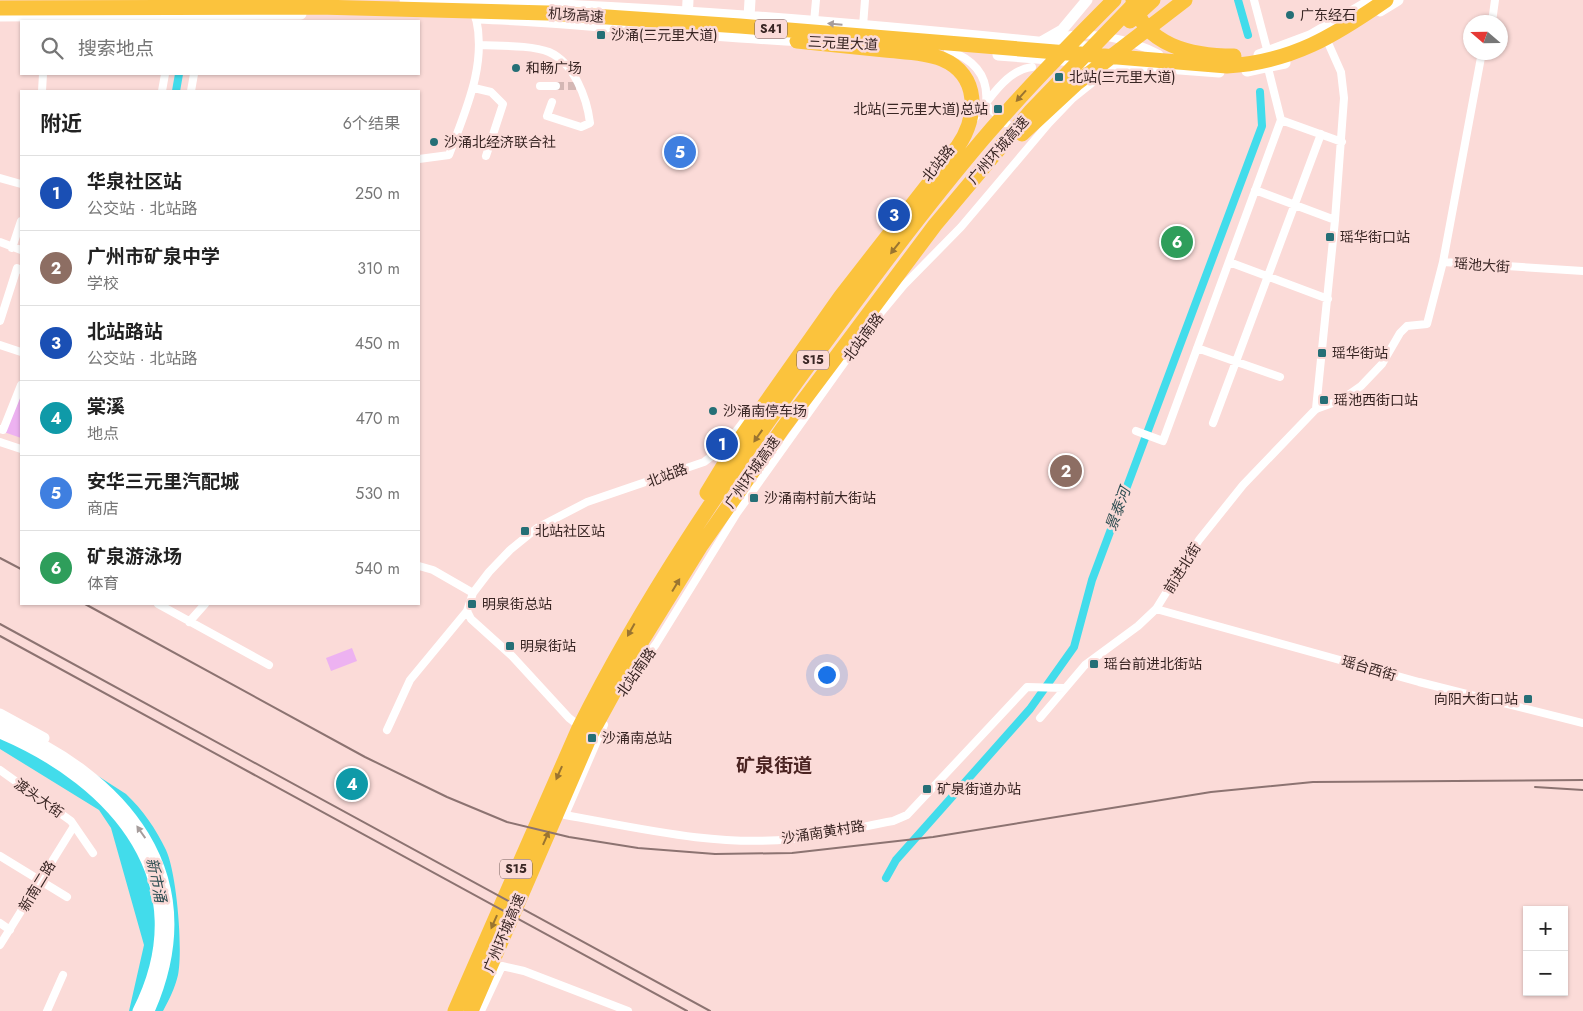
<!DOCTYPE html>
<html lang="zh">
<head>
<meta charset="utf-8">
<style>
	:root { --surface:#fff; --page:#f2f2f2; --text:#222; --muted:#767676; --line:#e0e0e0; --accent:#256f76 }
	body { margin:0; font-family:Jost,"Noto Sans SC",sans-serif; background:var(--page); color:var(--text) }
	.controls { position:absolute; right:15px; bottom:15px; display:grid; overflow:hidden; border-radius:0px; box-shadow:0 1px 4px #0004 }
	.controls button { width:45px; height:45px; display:grid; place-items:center; padding:0; border:0; border-bottom:1px solid var(--line); background:var(--surface); color:var(--text); font:25px sans-serif }
	.compass { position:absolute; left:1463px; top:15px; width:45px; height:45px; border-radius:50%; background:var(--surface); box-shadow:0 1px 4px #0004; rotate:290deg }
	.you { position:absolute; left:826px; top:674px; width:18px; height:18px; margin:-12px; border:4px solid #fff; border-radius:50%; background:#1a73e8; box-shadow:0 0 0 8px #1a73e833 }
	.badge { display:grid; place-items:center; width:32px; height:32px; border-radius:50%; background:var(--accent); color:#fff; font-size:16px; font-weight:700 }
	.pin { position:absolute; translate:-50% -50%; border:2px solid #fff; box-shadow:0 1px 5px #0006 }
	.list { margin:0; padding:0; list-style:none }
	h2 { display:flex; justify-content:space-between; align-items:center; height:65px; margin:0; padding:0 20px; font-size:21px }
	h2 small { font-size:16px; font-weight:400; color:var(--muted) }
	.list li { display:grid; grid-template-columns:32px 1fr auto; gap:15px; align-items:center; box-sizing:border-box; height:75px; padding:0 20px; border-top:1px solid var(--line) }
	.list b { display:block; font-size:19px; white-space:nowrap }
	.list p { margin:0; font-size:16px; white-space:nowrap; color:var(--muted) }
	.list em { font-size:16px; font-style:normal; color:var(--muted) }
	.icon { flex:none; width:28px; height:28px; fill:none; stroke:currentColor; stroke-width:2; stroke-linecap:round; stroke-linejoin:round }
	.map { position:relative; flex:none; width:1583px; height:1011px; overflow:hidden }
	.search { position:absolute; background:var(--surface); box-shadow:0 1px 4px #0004; left:20px; top:20px; width:400px; height:55px; display:flex; align-items:center; gap:12px; box-sizing:border-box; padding:0 18px; border-radius:0px; color:var(--muted); font-size:19px }
	.panel { position:absolute; background:var(--surface); box-shadow:0 1px 4px #0004; left:20px; top:90px; width:400px; height:515px; border-radius:0px }
	.map>svg:first-child { display:block }
	.green { fill:#edb2f1 }
	.water { fill:#42dceb }
	.lines { fill:none; stroke-linecap:round; stroke-linejoin:round }
	.canal { stroke:#42dceb; stroke-width:8 }
	.street-tunnel { stroke:#d4b7b4; stroke-width:8; stroke-dasharray:8 4; stroke-linecap:butt }
	.street { stroke:#fff; stroke-width:8 }
	.secondary { stroke:#fff; stroke-width:11 }
	.highway { stroke:#fbc33d; stroke-width:15 }
	.rail { stroke:#8c7371; stroke-width:2 }
	.oneway { fill:#a69d9c }
	.oneway2 { fill:#9a7430 }
	.poi-dot { fill:#256f76; stroke:#fbdbd8; stroke-width:2 }
	.labels { text-anchor:middle; dominant-baseline:central; stroke-width:5; stroke-linejoin:round; paint-order:stroke }
	.shield { fill:#fbdbd8; stroke:#735c5a; stroke-width:1 }
	.shield-label { font-size:12px; font-weight:bold; fill:#392624 }
	.street-label { font-size:14px; fill:#392624; stroke:#fbdbd8 }
	.poi-label { font-size:14px; fill:#392624; stroke:#fbdbd8; text-anchor:start }
	.water-label { font-size:15px; font-style:italic; fill:#304f53; stroke:#fbdbd8 }
	.district-label { font-size:19px; font-weight:bold; fill:#4b2422; stroke:#fbdbd8 }
</style>
</head>
<body>
<div class="map">
<svg width="1583" height="1011" viewBox="0 0 1583 1011">
	<rect width="100%" height="100%" fill="#fbdbd8"/>
	<!-- green -->
	<path class="green" d="M21,391V438L4,432Z
		M352,648L357,661L331,671L326,658Z"/>
	<!-- water -->
	<path class="water" d="M0,713L126,794C143,810 156,829 166,850C177,874 183,950 178,975C175,988 169,1000 163,1011H129L144,945L111,828L99,810L0,749Z"/>
	<g class="lines">
		<!-- canal -->
		<path class="canal" d="M1238,0L1248,35
			M176,91L179,74
			M886,878L896,860L1030,709L1074,647L1092,580L1262,126L1260,92"/>
		<!-- street-tunnel -->
		<path class="street-tunnel" d="M556,86H580"/>
		<!-- street -->
		<path class="street" d="M1254,0L1268,53
			M814,22L816,0
			M1492,22L1495,0
			M863,26L865,0
			M1054,38C1088,29 1129,39 1159,54
			M480,45C499,46 532,45 549,52C574,63 587,98 590,123L581,127L547,116L552,102
			M948,50C973,59 989,75 986,103
			M1099,75L1140,70
			M540,86H556
			M474,88L491,92L503,104L486,156
			M42,91L43,74
			M162,91L165,74
			M191,91L194,74
			M986,105L1016,132
			M974,119C988,101 1006,70 1032,67
			M1281,120L1342,142
			M419,159L449,155C465,111 487,66 476,18
			M0,178L21,184
			M1255,190L1335,220
			M0,242L21,250
			M12,248L21,221
			M1229,262L1328,299
			M1443,262L1482,52
			M0,321L17,268L21,270
			M0,345L21,352
			M1197,348L1280,377
			M1316,409L1335,220L1344,98L1341,72L1325,36
			M1213,423L1321,134
			M0,429L3,430L21,385
			M1136,431L1163,441L1281,120L1268,68
			M0,442L21,449
			M419,566L433,570L473,593
			M158,604L269,665
			M1156,609L1419,682L1583,723
			M189,622L205,604
			M626,684L656,644L737,513L874,321L904,285L961,227L1049,123L1072,99L1102,75
			M1040,718L1085,665L1138,626L1156,609L1199,540L1243,485L1316,409L1341,400L1361,386L1382,364L1400,333L1407,326L1427,324L1443,262L1583,271
			M604,725L565,815C638,828 717,847 792,839C825,836 860,827 893,821L907,815L1027,687L1064,688
			M582,728L569,718L512,656L471,619L467,611L473,593L489,572L510,550L537,528L587,502L704,462L725,446L744,421
			M387,730L410,680L467,611
			M0,770L71,821L93,853
			M0,856L67,897
			M0,923L10,930
			M0,945L74,826
			M47,1011L63,975
			M481,1011L502,966L524,971L628,1011"/>
		<!-- secondary -->
		<path class="secondary" d="M405,0C636,4 867,24 1096,48
			M1380,11L1398,0
			M0,16L301,14
			M749,17L750,0
			M477,18C586,22 695,36 805,41
			M687,20L688,0
			M1041,42L1062,30L1087,0
			M998,55L1219,72
			M1259,55L1310,36L1372,0
			M1247,71L1285,63
			M0,714L44,738
			M0,724C124,776 209,874 149,1011
			M0,733C116,782 203,883 138,1011"/>
		<!-- highway -->
		<path class="highway" d="M1133,0C1143,46 1193,56 1234,56
			M0,8L318,7L548,13L740,26L1227,66C1292,62 1334,36 1386,0
			M1130,21L1153,0
			M1022,134L1077,83L1185,0
			M707,493L738,442L841,296L958,146C978,117 980,75 942,59C925,52 904,52 885,50C856,47 827,44 797,41
			M455,1011L579,728C644,598 724,481 810,363C866,287 922,211 983,139C1024,91 1069,45 1114,0
			M471,1011L591,734L643,639L700,547L783,428L935,225L1030,112L1138,0"/>
		<!-- rail -->
		<path class="rail" d="M0,558L21,569
			M85,604L365,757L447,797L507,822L569,837L638,848L715,854L792,853L933,837L1211,792L1313,782L1583,780
			M0,624L710,1011
			M0,636L687,1011
			M1535,787L1583,790"/>
	</g>
	<!-- one-way arrows -->
	<defs><path id="oneway-solid" d="M-6-.8H1V-3.2L6.5 0L1 3.2V.8H-6Z" transform="scale(1.25)"/></defs>
	<g class="oneway">
		<use href="#oneway-solid" transform="translate(835 24) rotate(-175)"/>
		<use href="#oneway-solid" transform="translate(141 832) rotate(-125)"/>
	</g>
	<g class="oneway2">
		<use href="#oneway-solid" transform="translate(1021 96) rotate(132)"/>
		<use href="#oneway-solid" transform="translate(895 248) rotate(128)"/>
		<use href="#oneway-solid" transform="translate(758 436) rotate(125)"/>
		<use href="#oneway-solid" transform="translate(676 585) rotate(-59)"/>
		<use href="#oneway-solid" transform="translate(631 630) rotate(119)"/>
		<use href="#oneway-solid" transform="translate(559 773) rotate(114)"/>
		<use href="#oneway-solid" transform="translate(546 838) rotate(-66)"/>
		<use href="#oneway-solid" transform="translate(494 922) rotate(114)"/>
	</g>
	<!-- markers -->
	<g class="poi-dot">
		<circle cx="1290" cy="15" r="5"/>
		<rect x="596" y="30" width="10" height="10" rx="2.5"/>
		<circle cx="516" cy="68" r="5"/>
		<rect x="1054" y="72" width="10" height="10" rx="2.5"/>
		<rect x="993" y="104" width="10" height="10" rx="2.5"/>
		<circle cx="434" cy="142" r="5"/>
		<rect x="1325" y="232" width="10" height="10" rx="2.5"/>
		<rect x="1317" y="348" width="10" height="10" rx="2.5"/>
		<rect x="1319" y="395" width="10" height="10" rx="2.5"/>
		<circle cx="713" cy="411" r="5"/>
		<rect x="749" y="493" width="10" height="10" rx="2.5"/>
		<rect x="520" y="526" width="10" height="10" rx="2.5"/>
		<rect x="467" y="599" width="10" height="10" rx="2.5"/>
		<rect x="505" y="641" width="10" height="10" rx="2.5"/>
		<rect x="1089" y="659" width="10" height="10" rx="2.5"/>
		<rect x="1523" y="694" width="10" height="10" rx="2.5"/>
		<rect x="587" y="733" width="10" height="10" rx="2.5"/>
		<rect x="922" y="784" width="10" height="10" rx="2.5"/>
	</g>
	<g class="labels">
		<!-- shield labels -->
		<g class="shield">
			<rect x="755" y="19.5" width="32" height="19" rx="4"/>
			<rect x="797" y="350.5" width="32" height="19" rx="4"/>
			<rect x="500" y="859.5" width="32" height="19" rx="4"/>
		</g>
		<g class="shield-label">
			<text x="771" y="29">S41</text>
			<text x="813" y="360">S15</text>
			<text x="516" y="869">S15</text>
		</g>
		<!-- street labels -->
		<g class="street-label">
			<text transform="translate(576 15) rotate(4)">机场高速</text>
			<text transform="translate(843 43) rotate(3)">三元里大道</text>
			<text transform="translate(998 150) rotate(-49)">广州环城高速</text>
			<text transform="translate(938 163) rotate(-51)">北站路</text>
			<text transform="translate(1482 265) rotate(4)">瑶池大街</text>
			<text transform="translate(863 337) rotate(-53)">北站南路</text>
			<text transform="translate(752 472) rotate(-55)">广州环城高速</text>
			<text transform="translate(667 475) rotate(-20)">北站路</text>
			<text transform="translate(1182 568) rotate(-58)">前进北街</text>
			<text transform="translate(1369 668) rotate(16)">瑶台西街</text>
			<text transform="translate(636 672) rotate(-55)">北站南路</text>
			<text transform="translate(39 798) rotate(35)">渡头大街</text>
			<text transform="translate(823 832) rotate(-9)">沙涌南黄村路</text>
			<text transform="translate(37 886) rotate(-59)">新南二路</text>
			<text transform="translate(504 933) rotate(-67)">广州环城高速</text>
		</g>
		<!-- poi labels -->
		<g class="poi-label">
			<text x="1300" y="15">广东经石</text>
			<text x="611" y="35">沙涌(三元里大道)</text>
			<text x="526" y="68">和畅广场</text>
			<text x="1069" y="77">北站(三元里大道)</text>
			<text x="988" y="109" text-anchor="end">北站(三元里大道)总站</text>
			<text x="444" y="142">沙涌北经济联合社</text>
			<text x="1340" y="237">瑶华街口站</text>
			<text x="1332" y="353">瑶华街站</text>
			<text x="1334" y="400">瑶池西街口站</text>
			<text x="723" y="411">沙涌南停车场</text>
			<text x="764" y="498">沙涌南村前大街站</text>
			<text x="535" y="531">北站社区站</text>
			<text x="482" y="604">明泉街总站</text>
			<text x="520" y="646">明泉街站</text>
			<text x="1104" y="664">瑶台前进北街站</text>
			<text x="1518" y="699" text-anchor="end">向阳大街口站</text>
			<text x="602" y="738">沙涌南总站</text>
			<text x="937" y="789">矿泉街道办站</text>
		</g>
		<!-- water labels -->
		<g class="water-label">
			<text transform="translate(1118 509) rotate(-70)">景泰河</text>
			<text transform="translate(156 880) rotate(78)">新市涌</text>
		</g>
		<!-- district labels -->
		<g class="district-label">
			<text x="774" y="765">矿泉街道</text>
		</g>
	</g>
</svg>
<div class="controls">
<button>+</button>
<button>−</button>
</div>
<svg class="compass" viewBox="-18 -18 36 36"><path d="M0-13l5 13h-10z" fill="#e53935"/><path d="M0 13l5-13h-10z" fill="#767676"/></svg>
<div class="you"></div>
<div class="pin badge" style="left:722px;top:444px;background:#1a4fb4">1</div>
<div class="pin badge" style="left:1066px;top:471px;background:#8d6e63">2</div>
<div class="pin badge" style="left:894px;top:215px;background:#1a4fb4">3</div>
<div class="pin badge" style="left:352px;top:784px;background:#0f9aa8">4</div>
<div class="pin badge" style="left:680px;top:152px;background:#3f7fe0">5</div>
<div class="pin badge" style="left:1177px;top:242px;background:#2e9e5b">6</div>
<div class="search"><svg class="icon" aria-label="search" viewBox="0 0 24 24"><circle cx="10" cy="10" r="6"/><path d="M15 15l6 6"/></svg>搜索地点</div>
<section class="panel">
<h2>附近<small>6个结果</small></h2>
<ul class="list">
<li><span class="badge" style="background:#1a4fb4">1</span><div><b>华泉社区站</b><p>公交站 · 北站路</p></div><em>250 m</em></li>
<li><span class="badge" style="background:#8d6e63">2</span><div><b>广州市矿泉中学</b><p>学校</p></div><em>310 m</em></li>
<li><span class="badge" style="background:#1a4fb4">3</span><div><b>北站路站</b><p>公交站 · 北站路</p></div><em>450 m</em></li>
<li><span class="badge" style="background:#0f9aa8">4</span><div><b>棠溪</b><p>地点</p></div><em>470 m</em></li>
<li><span class="badge" style="background:#3f7fe0">5</span><div><b>安华三元里汽配城</b><p>商店</p></div><em>530 m</em></li>
<li><span class="badge" style="background:#2e9e5b">6</span><div><b>矿泉游泳场</b><p>体育</p></div><em>540 m</em></li>
</ul>
</section>
</div>
</body>
</html>
